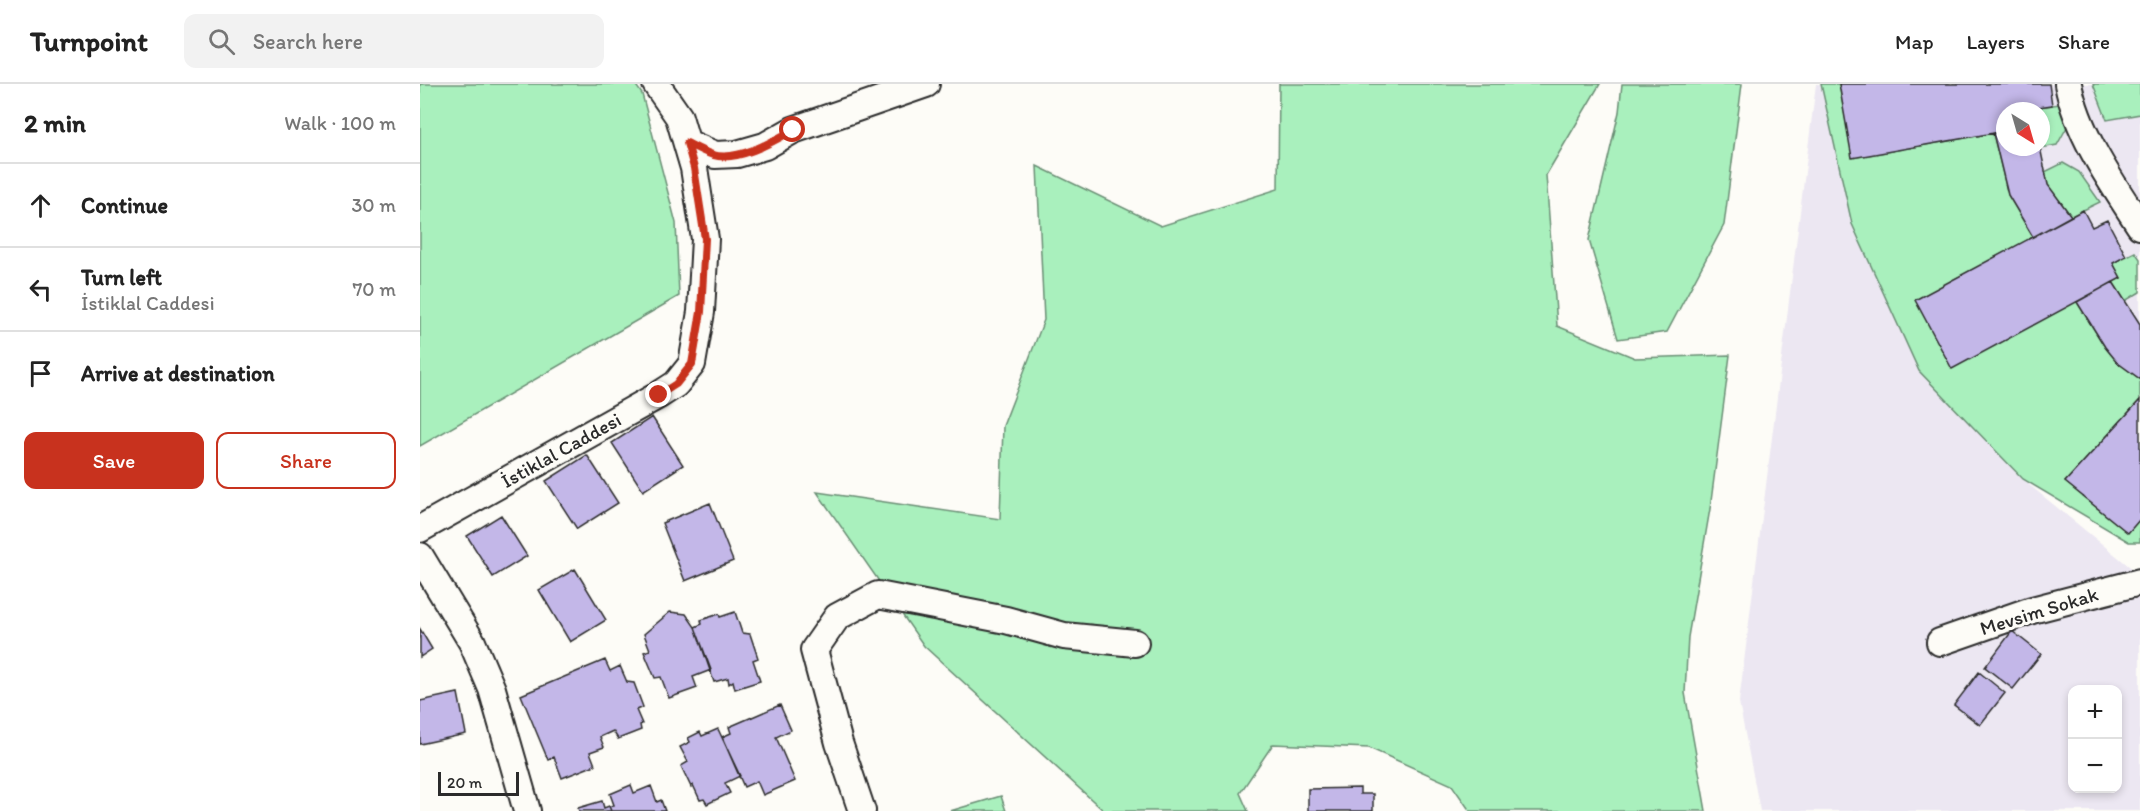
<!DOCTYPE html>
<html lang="en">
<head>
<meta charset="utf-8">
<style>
	:root { --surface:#fff; --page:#f2f2f2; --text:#222; --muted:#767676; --line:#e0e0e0; --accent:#c8321e }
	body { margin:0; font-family:Itim,sans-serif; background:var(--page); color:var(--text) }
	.controls { position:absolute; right:18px; bottom:18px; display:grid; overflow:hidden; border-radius:12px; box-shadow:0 3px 9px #0003 }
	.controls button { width:54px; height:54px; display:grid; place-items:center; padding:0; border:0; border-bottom:2px solid var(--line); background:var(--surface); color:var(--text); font:30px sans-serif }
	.compass { position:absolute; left:1576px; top:18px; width:54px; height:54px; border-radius:50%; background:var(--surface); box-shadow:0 3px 9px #0003; rotate:143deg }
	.scale { position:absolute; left:18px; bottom:15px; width:81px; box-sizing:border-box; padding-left:6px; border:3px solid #2b2b2b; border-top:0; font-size:16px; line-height:21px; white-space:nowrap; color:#2b2b2b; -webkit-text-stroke:4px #fdfcf7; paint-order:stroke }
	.stop { position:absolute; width:18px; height:18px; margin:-14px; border:4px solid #c8321e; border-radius:50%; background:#fff }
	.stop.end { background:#c8321e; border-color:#fff; box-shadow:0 2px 6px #0008 }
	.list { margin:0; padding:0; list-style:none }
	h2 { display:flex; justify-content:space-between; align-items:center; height:78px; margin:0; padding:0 24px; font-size:26px }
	h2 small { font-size:20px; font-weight:400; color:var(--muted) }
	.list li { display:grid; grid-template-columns:39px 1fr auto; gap:18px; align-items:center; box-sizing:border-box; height:84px; padding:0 24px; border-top:2px solid var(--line) }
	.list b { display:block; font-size:22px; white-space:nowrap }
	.list p { margin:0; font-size:20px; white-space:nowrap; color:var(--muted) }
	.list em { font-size:20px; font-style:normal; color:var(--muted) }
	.actions { display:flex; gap:12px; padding:18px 24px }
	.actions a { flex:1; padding:14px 0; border:2px solid var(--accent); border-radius:12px; text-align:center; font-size:21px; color:var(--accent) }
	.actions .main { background:var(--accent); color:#fff }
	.icon { flex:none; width:33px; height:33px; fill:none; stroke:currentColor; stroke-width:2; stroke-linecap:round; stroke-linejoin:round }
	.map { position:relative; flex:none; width:1720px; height:727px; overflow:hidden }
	header { display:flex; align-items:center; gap:36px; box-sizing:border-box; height:84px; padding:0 30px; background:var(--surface); border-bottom:2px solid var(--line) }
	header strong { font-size:28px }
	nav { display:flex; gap:33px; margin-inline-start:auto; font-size:21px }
	.search { width:420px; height:54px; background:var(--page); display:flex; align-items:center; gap:15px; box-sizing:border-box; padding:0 21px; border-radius:12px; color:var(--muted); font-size:22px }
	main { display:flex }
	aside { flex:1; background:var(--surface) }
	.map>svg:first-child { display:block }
	.built { fill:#ece7f2; fill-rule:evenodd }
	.green { fill:#a9f0bd; stroke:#6a8e74; stroke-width:1.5 }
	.building { fill:#c3b7e8; stroke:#2b2b2b; stroke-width:1.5 }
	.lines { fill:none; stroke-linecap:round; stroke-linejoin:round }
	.minor-casing { stroke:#2b2b2b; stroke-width:30 }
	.minor { stroke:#fdfcf7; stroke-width:26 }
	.route { stroke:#c8321e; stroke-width:8 }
	.labels { text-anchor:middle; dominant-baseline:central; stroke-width:6; stroke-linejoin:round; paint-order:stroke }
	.street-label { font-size:20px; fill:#2b2b2b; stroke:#fdfcf7 }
</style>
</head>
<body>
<header>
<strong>Turnpoint</strong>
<div class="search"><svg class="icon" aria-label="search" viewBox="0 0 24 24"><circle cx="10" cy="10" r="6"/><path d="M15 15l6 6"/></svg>Search here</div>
<nav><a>Map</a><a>Layers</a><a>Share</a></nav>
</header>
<main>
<aside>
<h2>2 min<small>Walk · 100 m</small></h2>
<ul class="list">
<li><svg class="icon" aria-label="ahead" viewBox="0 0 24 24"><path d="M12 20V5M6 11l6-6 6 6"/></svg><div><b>Continue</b></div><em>30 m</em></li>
<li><svg class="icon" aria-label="left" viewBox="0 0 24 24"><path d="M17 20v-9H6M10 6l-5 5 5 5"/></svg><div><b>Turn left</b><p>İstiklal Caddesi</p></div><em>70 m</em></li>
<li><svg class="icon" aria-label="arrive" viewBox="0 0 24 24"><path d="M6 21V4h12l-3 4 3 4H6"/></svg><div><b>Arrive at destination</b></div></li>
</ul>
<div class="actions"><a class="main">Save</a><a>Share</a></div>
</aside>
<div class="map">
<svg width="1720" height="727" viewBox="0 0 1720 727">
	<rect width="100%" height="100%" fill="#fdfcf7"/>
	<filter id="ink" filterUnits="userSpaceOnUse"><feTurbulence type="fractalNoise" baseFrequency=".0167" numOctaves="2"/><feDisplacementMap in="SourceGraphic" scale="12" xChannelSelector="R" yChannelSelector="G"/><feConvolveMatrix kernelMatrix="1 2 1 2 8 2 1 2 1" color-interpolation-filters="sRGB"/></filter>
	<g filter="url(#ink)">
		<!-- built -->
		<path class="built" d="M1396,0H1720V458H1709L1607,399L1720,491V727H1340L1319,618ZM1585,27H1621V63H1585ZM1652,606H1698V704H1652Z"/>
		<!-- green -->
		<path class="green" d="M0,0H215L222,10L256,139L259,212L0,362Z
			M859,0H1180L1126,91L1137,242L1215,274L1310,271L1290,425L1268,553L1265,609L1286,727H1050L1032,701L949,664L853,660L820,709L828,727H684L504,562L397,408L580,435L583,342L624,236L617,82L741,142L858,105Z
			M1202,0H1322L1304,141L1247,248L1198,255L1169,156L1199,28Z
			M1401,0H1419L1433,74L1573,49L1588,111L1613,153L1495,216L1657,218L1685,263L1698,279L1720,295V316L1645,398L1708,448L1720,435V458H1709L1603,395L1499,287L1432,140Z
			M1673,0H1720V30L1687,36Z
			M1640,20L1647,43L1637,61L1620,64L1621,27H1619L1618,23Z
			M1643,79L1659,88L1680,118L1651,132L1628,101L1625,88Z
			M1715,168L1720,175V208L1705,217L1693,198L1701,194L1693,179Z
			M581,712L586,727H530Z"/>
		<!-- building -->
		<path class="building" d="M1419,0H1629L1632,21L1618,23L1619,27H1585V47L1432,74Z
			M1585,47V63H1620L1628,101L1651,132L1613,153L1588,111L1573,49Z
			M1663,126L1672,143L1687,136L1706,172L1693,179L1701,194L1532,285L1495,216Z
			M1693,198L1720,240V295L1698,279L1685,263L1657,218Z
			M1720,316V435L1708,449L1645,398Z
			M232,333L263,381L223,407L192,359Z
			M167,371L198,419L157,445L126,397Z
			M290,419L313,477L265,497L242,439Z
			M81,431L107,472L73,493L47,452Z
			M155,485L186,536L150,558L119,506Z
			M250,528L266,530L275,543L291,586L273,593L277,604L249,614L241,593L235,594L224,568L230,566L224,550Z
			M315,528L322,549L330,550L338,574L333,576L340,597L315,605L313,597L309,600L308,594L294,598L275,543L282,540L281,536L299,530L300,533Z
			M0,545L12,565L0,573Z
			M1592,547L1621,570L1593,605L1565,583Z
			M185,576L190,587L200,582L207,598L214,599L223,623L216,626L222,640L220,641L221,646L198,655L193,647L180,653L184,663L170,668L175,681L142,694L134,673L128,676L101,611Z
			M1559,588L1585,609L1560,641L1534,621Z
			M38,609L46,650L0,660V617Z
			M360,621L371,646L356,653L375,697L343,711L337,697L324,703L302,653L311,649L309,643Z
			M298,645L320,692L305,699L310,709L287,720L284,715L280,716L273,701L271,703L261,682L268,678L260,663L270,658L268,654L280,648L282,652Z
			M211,701L214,709L231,702L237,718L241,716L245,727H191L189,722L194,721L190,710Z
			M940,704V710H953V727H888V705Z
			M182,717L184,724L189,722L191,727H159L158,724Z"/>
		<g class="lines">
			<defs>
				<path id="minor" d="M1648,0C1658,51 1692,99 1720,142
					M267,59L295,71L317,70L345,62L373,46L506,0
					M0,445L239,311L256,300L272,280L281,228L285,155L274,84L259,33L236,0
					M0,472L52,558L72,605L107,727
					M1520,558L1612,526L1720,498
					M442,727L419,659L394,566L417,533L458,511L586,536L644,552L715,559"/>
			</defs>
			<!-- minor casing -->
			<use href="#minor" class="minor-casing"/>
			<!-- minor -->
			<use href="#minor" class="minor"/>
		</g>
	</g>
	<g class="lines" filter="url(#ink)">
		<!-- route -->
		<path class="route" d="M239,311L256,300L272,280L281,228L285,155L274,84L267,59C275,63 284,68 293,71C318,78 352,58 373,46"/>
	</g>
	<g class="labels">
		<!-- street labels -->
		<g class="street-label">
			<text transform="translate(141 366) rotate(-29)">İstiklal Caddesi</text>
			<text transform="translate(1619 527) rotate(-17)">Mevsim Sokak</text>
		</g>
	</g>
</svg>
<div class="controls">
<button>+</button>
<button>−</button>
</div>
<svg class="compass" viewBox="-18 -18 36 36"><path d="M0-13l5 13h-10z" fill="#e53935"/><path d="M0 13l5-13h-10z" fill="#767676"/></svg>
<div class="scale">20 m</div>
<div class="stop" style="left:373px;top:46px"></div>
<div class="stop end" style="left:239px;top:311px"></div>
</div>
</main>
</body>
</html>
